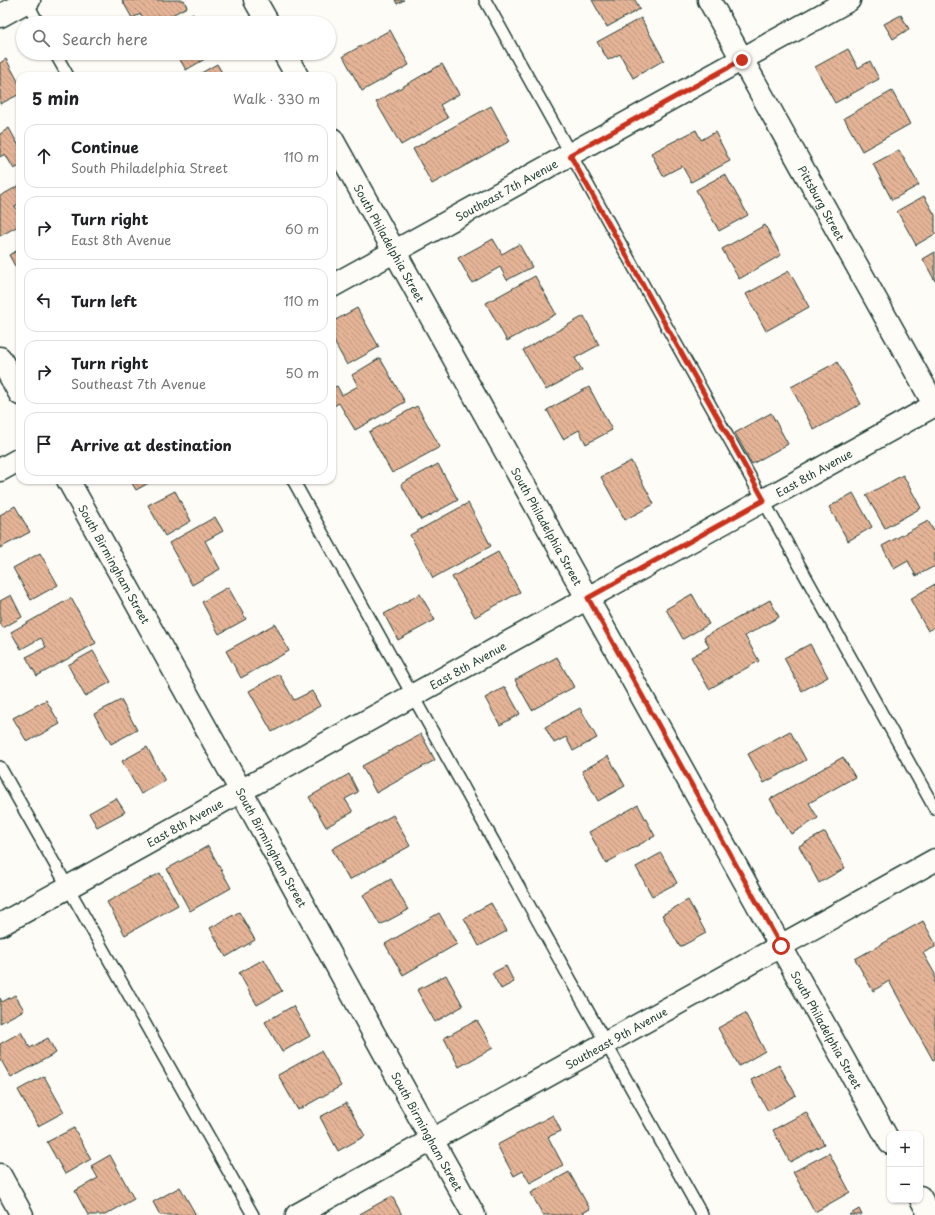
<!DOCTYPE html>
<html lang="en">
<head>
<meta charset="utf-8">
<style>
	:root { --surface:#fff; --page:#f6f6f6; --text:#202124; --muted:#757577; --line:#e0e0e0 }
	body { margin:0; font-family:"Playpen Sans",sans-serif; background:var(--page); color:var(--text) }
	.controls { position:absolute; right:12px; bottom:12px; display:grid; overflow:hidden; border-radius:8px; box-shadow:0 1px 3px #0004 }
	.controls button { width:36px; height:36px; display:grid; place-items:center; padding:0; border:0; border-bottom:1px solid var(--line); background:var(--surface); color:var(--text); font:20px sans-serif }
	.stop { position:absolute; width:12px; height:12px; margin:-9px; border:3px solid #c8321e; border-radius:50%; background:#fff }
	.stop.end { background:#c8321e; border-color:#fff; box-shadow:0 1px 4px #0008 }
	.list { margin:0; padding:0; list-style:none }
	h2 { display:flex; justify-content:space-between; align-items:center; height:52px; margin:0; padding:0 16px; font-size:17px }
	h2 small { font-size:13px; font-weight:400; color:var(--muted) }
	.list li { display:grid; grid-template-columns:26px 1fr auto; gap:12px; align-items:center; box-sizing:border-box; height:64px; margin:0 8px 8px; padding:0 8px; border:1px solid var(--line); border-radius:12px }
	.list b { display:block; font-size:15px; white-space:nowrap }
	.list p { margin:0; font-size:13px; white-space:nowrap; color:var(--muted) }
	.list em { font-size:13px; font-style:normal; color:var(--muted) }
	.icon { flex:none; width:22px; height:22px; fill:none; stroke:currentColor; stroke-width:2; stroke-linecap:round; stroke-linejoin:round }
	.map { position:relative; flex:none; width:935px; height:1215px; overflow:hidden }
	.search { position:absolute; background:var(--surface); box-shadow:0 1px 3px #0004; left:16px; top:16px; width:320px; height:44px; display:flex; align-items:center; gap:10px; box-sizing:border-box; padding:0 14px; border-radius:22px; color:var(--muted); font-size:15px }
	.panel { position:absolute; background:var(--surface); box-shadow:0 1px 3px #0004; left:16px; top:72px; width:320px; height:412px; border-radius:12px }
	.map>svg:first-child { display:block }
	.building { fill:url(#building-back-hatch); stroke:#1f3d34 }
	.lines { fill:none; stroke-linecap:round; stroke-linejoin:round }
	.lane-casing { stroke:#1f3d34; stroke-width:14 }
	.street-casing { stroke:#1f3d34; stroke-width:25 }
	.secondary-casing { stroke:#1f3d34; stroke-width:25 }
	.lane { stroke:#fdfcf7; stroke-width:11 }
	.street { stroke:#fdfcf7; stroke-width:22 }
	.secondary { stroke:#fdfcf7; stroke-width:22 }
	.route { stroke:#c8321e; stroke-width:5 }
	.labels { text-anchor:middle; dominant-baseline:central; stroke-width:3; stroke-linejoin:round; paint-order:stroke }
	.street-label { font-size:11px; fill:#1f3d34; stroke:#fdfcf7 }
</style>
</head>
<body>
<div class="map">
<svg width="935" height="1215" viewBox="0 0 935 1215">
	<defs>
		<pattern id="building-back-hatch" width="6" height="6" patternUnits="userSpaceOnUse"><rect width="6" height="6" fill="#e5b497"/><path d="M-1 5l2 2M0 0l6 6M5-1l2 2" fill="none" stroke="#b9947c"/></pattern>
	</defs>
	<rect width="100%" height="100%" fill="#fdfcf7"/>
	<filter id="ink" filterUnits="userSpaceOnUse"><feTurbulence type="fractalNoise" baseFrequency=".025" numOctaves="2"/><feDisplacementMap in="SourceGraphic" scale="8" xChannelSelector="R" yChannelSelector="G"/><feConvolveMatrix kernelMatrix="1 2 1 2 8 2 1 2 1" color-interpolation-filters="sRGB"/></filter>
	<g filter="url(#ink)">
		<!-- building -->
		<path class="building" d="M122,0H184L187,7L157,23H146L141,14L132,18Z
			M395,0H404L397,4Z
			M592,0H635L640,9L607,27Z
			M193,14L198,23H177Z
			M901,15L909,29L893,39L884,24Z
			M641,18L664,60L633,78L620,54L608,60L597,42Z
			M390,30L409,65L362,91L343,56Z
			M848,49L858,68L870,61L879,79L835,103L815,67Z
			M176,53H215L186,70Z
			M6,59L20,85V94L0,104V63Z
			M217,64L224,76H196Z
			M442,64L459,94L440,105L448,118L401,145L376,102Z
			M892,91L910,124L862,151L844,118Z
			M491,106L510,141L432,184L413,149Z
			M9,128L20,148V166L14,169L5,154L0,157V134Z
			M696,130L701,140L715,132L730,161L691,182L682,166L663,176L651,153Z
			M899,150L919,185L892,200L873,164Z
			M725,174L748,215L719,231L696,190Z
			M20,185V203L15,206L20,216V225L0,236V196Z
			M924,196L935,215V234L916,245L897,211Z
			M765,225L781,255L739,279L722,249Z
			M493,239L502,254L519,244L532,267L507,280L500,267L472,283L458,258Z
			M20,249V275L9,255Z
			M935,252V281L923,259Z
			M789,271L809,307L766,331L746,294Z
			M535,276L556,314L507,341L486,303Z
			M357,308L379,347L347,365L332,338V322Z
			M584,316L599,345L575,358L582,370L546,390L523,350Z
			M380,358L405,402L355,430L339,403L332,407V388L337,386L342,395L358,386L352,375Z
			M837,362L861,404L814,430L791,387Z
			M589,387L612,430L586,444L579,430L563,439L547,410Z
			M417,406L440,447L392,473L369,432Z
			M771,413L788,444L752,464L735,433Z
			M631,461L654,504L625,520L601,477Z
			M438,464L458,500L421,520L401,484Z
			M903,475L921,508L885,528L866,495Z
			M130,480H154L136,490Z
			M175,491L191,521L165,536L148,505Z
			M853,493L872,527L848,541L829,507Z
			M468,503L491,546L433,578L410,535Z
			M15,506L30,532L0,548V515Z
			M215,517L223,531L205,541L220,569L192,585L169,543Z
			M928,521L935,533V566L916,576L908,561L894,569L882,546Z
			M498,552L520,592L475,617L452,577Z
			M40,553L58,585L31,600L13,568Z
			M935,584V627L928,631L910,599Z
			M228,587L246,619L219,634L202,602Z
			M420,594L435,620L398,640L384,614Z
			M692,594L709,624L683,639L666,609Z
			M11,595L22,617L3,628L0,622V601Z
			M71,598L96,643L37,676L26,657L46,647L41,638L21,649L11,632Z
			M770,600L779,617L745,636L759,661L709,689L691,657L709,647L704,637Z
			M275,624L289,651L241,678L226,651Z
			M810,644L828,677L802,691L784,658Z
			M93,651L111,682L85,696L68,665Z
			M557,657L574,687L532,710L515,680Z
			M279,674L294,700L312,691L320,706L272,732L249,691Z
			M505,687L520,714L500,725L485,698Z
			M46,700L60,724L27,742L13,718Z
			M121,700L137,730L111,744L94,714Z
			M580,708L597,738L573,751L566,737L554,743L545,727Z
			M790,731L806,760L764,783L748,754Z
			M421,734L435,760L376,793L362,766Z
			M147,747L165,781L141,794L122,761Z
			M608,756L625,786L598,801L582,771Z
			M843,757L855,777L809,803L818,818L791,834L770,799Z
			M349,774L358,792L345,799L353,812L326,827L309,797Z
			M116,798L125,812L97,827L89,813Z
			M638,805L655,836L606,863L589,832Z
			M393,815L410,846L349,880L332,849Z
			M825,832L845,868L819,883L799,846Z
			M208,846L231,888L190,911L167,869Z
			M661,853L677,883L652,896L636,867Z
			M160,873L178,905L125,935L107,902Z
			M391,879L408,910L380,925L363,895Z
			M688,900L706,933L680,947L662,915Z
			M491,903L507,931L479,946L464,918Z
			M239,912L255,940L226,957L210,928Z
			M439,913L457,944L403,975L385,944Z
			M923,921L935,943V947L923,953L935,974V1059L933,1060L889,981L873,991L855,959Z
			M264,959L282,991L257,1005L239,973Z
			M506,966L514,982L501,989L492,973Z
			M446,975L463,1006L435,1022L417,990Z
			M15,995L24,1010L0,1023V998L2,1002Z
			M293,1006L310,1036L282,1052L265,1022Z
			M745,1013L765,1051L739,1066L718,1028Z
			M477,1020L493,1048L459,1067L444,1038Z
			M21,1032L30,1048L48,1038L56,1053L11,1078L0,1058V1044Z
			M321,1051L341,1086L298,1110L278,1075Z
			M779,1065L796,1095L768,1111L751,1080Z
			M44,1076L64,1112L38,1126L18,1090Z
			M346,1103L365,1136L338,1151L320,1117Z
			M806,1112L824,1144L790,1162L773,1130Z
			M553,1115L561,1131L548,1137L563,1165L530,1183L523,1171L514,1176L497,1145Z
			M74,1128L91,1159L65,1174L47,1142Z
			M829,1153L850,1192L815,1212L793,1172Z
			M110,1155L134,1199L105,1215H88L75,1191L98,1178L91,1166Z
			M569,1172L590,1209L579,1215H543L531,1193Z
			M180,1187L196,1215H160L153,1202Z
			M392,1196L402,1215H358Z
			M859,1209L862,1215H849Z"/>
		<g class="lines">
			<defs>
				<path id="lane" d="M26,0L38,23
					M485,0L935,809
					M55,53L68,76
					M293,480C430,724 564,971 702,1215
					M0,767L253,1215"/>
				<g id="street">
					<path d="M255,0L268,23"/>
					<path id="s1" d="M709,0L935,406"/>
					<path d="M284,53L297,76"/>
					<path id="s2" d="M332,139L890,1143"/>
					<path id="s3" d="M332,286L849,0"/>
					<path d="M0,358L20,394"/>
					<path d="M0,470L20,459"/>
					<path id="s4" d="M68,480L241,791L432,1140L474,1215"/>
					<path id="s5" d="M0,925L935,405"/>
					<path d="M920,1197L930,1215"/>
					<path id="s6" d="M297,1215L935,860"/>
				</g>
				<path id="secondary" d="M0,16L29,0
					M0,1175L22,1215"/>
			</defs>
			<!-- lane casing -->
			<use href="#lane" class="lane-casing"/>
			<!-- street casing -->
			<use href="#street" class="street-casing"/>
			<!-- secondary casing -->
			<use href="#secondary" class="secondary-casing"/>
			<!-- lane -->
			<use href="#lane" class="lane"/>
			<!-- street -->
			<use href="#street" class="street"/>
			<!-- secondary -->
			<use href="#secondary" class="secondary"/>
		</g>
	</g>
	<g class="lines" filter="url(#ink)">
		<!-- route -->
		<path class="route" d="M742,60L570,155L764,500L588,598L781,946"/>
	</g>
	<g class="labels">
		<!-- street labels -->
		<g class="street-label">
			<text stroke="none"><textPath href="#s3" startOffset="199">Southeast 7th Avenue</textPath></text>
			<text stroke="none"><textPath href="#s1" startOffset="232">Pittsburg Street</textPath></text>
			<text stroke="none"><textPath href="#s2" startOffset="119">South Philadelphia Street</textPath></text>
			<text stroke="none"><textPath href="#s5" startOffset="931">East 8th Avenue</textPath></text>
			<text stroke="none"><textPath href="#s2" startOffset="443">South Philadelphia Street</textPath></text>
			<text stroke="none"><textPath href="#s4" startOffset="96">South Birmingham Street</textPath></text>
			<text stroke="none"><textPath href="#s5" startOffset="535">East 8th Avenue</textPath></text>
			<text stroke="none"><textPath href="#s5" startOffset="211">East 8th Avenue</textPath></text>
			<text stroke="none"><textPath href="#s4" startOffset="420">South Birmingham Street</textPath></text>
			<text stroke="none"><textPath href="#s2" startOffset="1019">South Philadelphia Street</textPath></text>
			<text stroke="none"><textPath href="#s6" startOffset="365">Southeast 9th Avenue</textPath></text>
			<text stroke="none"><textPath href="#s4" startOffset="744">South Birmingham Street</textPath></text>
		</g>
	</g>
</svg>
<div class="controls">
<button>+</button>
<button>−</button>
</div>
<div class="stop" style="left:781px;top:946px"></div>
<div class="stop end" style="left:742px;top:60px"></div>
<div class="search"><svg class="icon" aria-label="search" viewBox="0 0 24 24"><circle cx="10" cy="10" r="6"/><path d="M15 15l6 6"/></svg>Search here</div>
<section class="panel">
<h2>5 min<small>Walk · 330 m</small></h2>
<ul class="list">
<li><svg class="icon" aria-label="ahead" viewBox="0 0 24 24"><path d="M12 20V5M6 11l6-6 6 6"/></svg><div><b>Continue</b><p>South Philadelphia Street</p></div><em>110 m</em></li>
<li><svg class="icon" aria-label="right" viewBox="0 0 24 24"><path d="M7 20v-9h11M14 6l5 5-5 5"/></svg><div><b>Turn right</b><p>East 8th Avenue</p></div><em>60 m</em></li>
<li><svg class="icon" aria-label="left" viewBox="0 0 24 24"><path d="M17 20v-9H6M10 6l-5 5 5 5"/></svg><div><b>Turn left</b></div><em>110 m</em></li>
<li><svg class="icon" aria-label="right" viewBox="0 0 24 24"><path d="M7 20v-9h11M14 6l5 5-5 5"/></svg><div><b>Turn right</b><p>Southeast 7th Avenue</p></div><em>50 m</em></li>
<li><svg class="icon" aria-label="arrive" viewBox="0 0 24 24"><path d="M6 21V4h12l-3 4 3 4H6"/></svg><div><b>Arrive at destination</b></div></li>
</ul>
</section>
</div>
</body>
</html>
